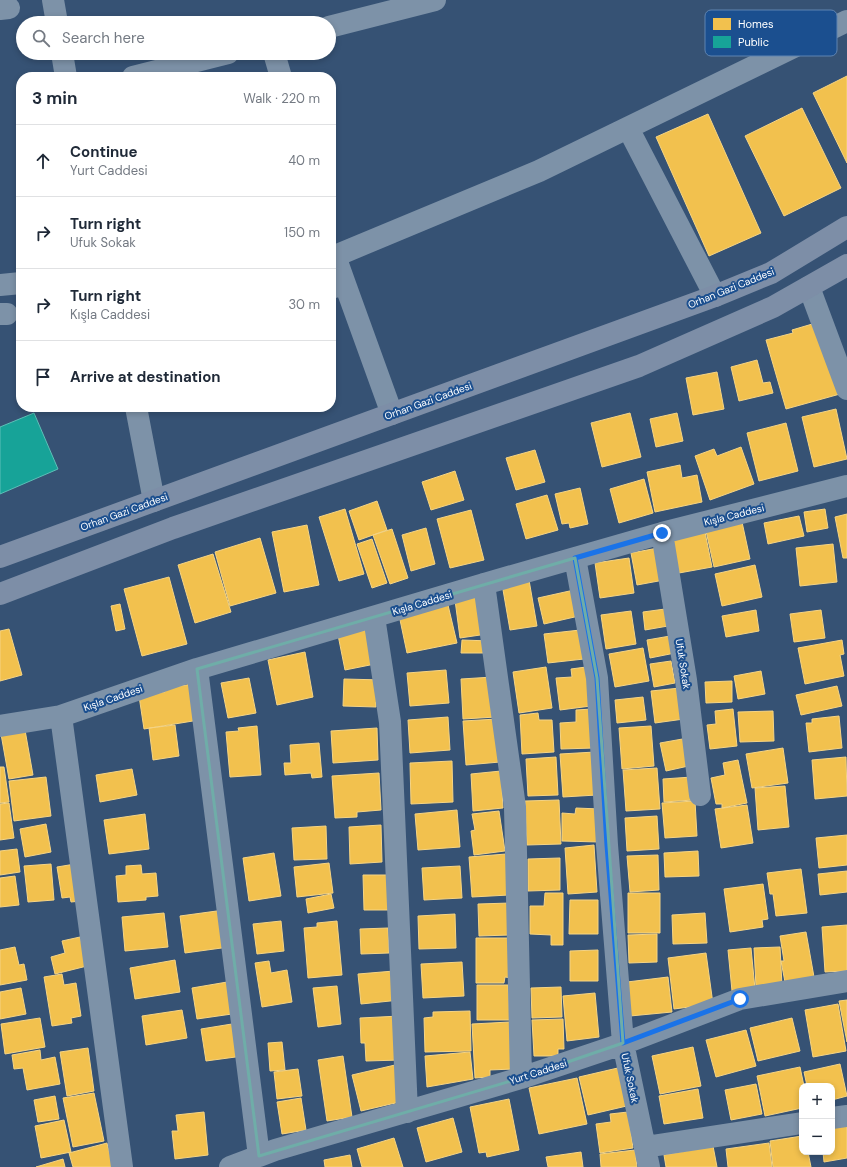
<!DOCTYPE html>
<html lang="en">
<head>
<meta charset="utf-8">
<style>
	:root { --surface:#fff; --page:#f6f6f7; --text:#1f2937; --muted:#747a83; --line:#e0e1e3 }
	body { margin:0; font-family:"DM Sans",sans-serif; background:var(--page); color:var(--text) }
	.controls { position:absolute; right:12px; bottom:12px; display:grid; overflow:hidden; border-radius:8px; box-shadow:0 2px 6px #0003 }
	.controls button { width:36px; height:36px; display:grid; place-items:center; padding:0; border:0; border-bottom:1px solid var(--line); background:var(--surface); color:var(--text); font:20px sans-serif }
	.stop { position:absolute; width:12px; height:12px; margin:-9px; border:3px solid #1a73e8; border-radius:50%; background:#fff }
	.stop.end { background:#1a73e8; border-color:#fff; box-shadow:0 1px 4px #0008 }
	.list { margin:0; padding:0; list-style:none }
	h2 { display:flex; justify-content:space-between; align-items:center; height:52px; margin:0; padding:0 16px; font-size:17px }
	h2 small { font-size:13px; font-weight:400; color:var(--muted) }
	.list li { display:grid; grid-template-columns:26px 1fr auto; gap:12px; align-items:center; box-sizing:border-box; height:72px; padding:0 16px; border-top:1px solid var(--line) }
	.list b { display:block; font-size:15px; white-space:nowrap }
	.list p { margin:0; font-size:13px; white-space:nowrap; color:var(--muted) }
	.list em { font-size:13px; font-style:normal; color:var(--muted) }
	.icon { flex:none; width:22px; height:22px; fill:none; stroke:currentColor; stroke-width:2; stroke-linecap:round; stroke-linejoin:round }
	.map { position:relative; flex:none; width:847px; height:1167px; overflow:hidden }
	.search { position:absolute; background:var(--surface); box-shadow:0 2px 6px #0003; left:16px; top:16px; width:320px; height:44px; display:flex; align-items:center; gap:10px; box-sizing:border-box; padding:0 14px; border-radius:22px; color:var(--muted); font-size:15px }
	.panel { position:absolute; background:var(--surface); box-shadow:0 2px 6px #0003; left:16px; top:72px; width:320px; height:340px; border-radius:16px }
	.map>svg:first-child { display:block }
	.homes { fill:#f2c14e; stroke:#f6d483 }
	.public { fill:#17a398; stroke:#5dbfb7 }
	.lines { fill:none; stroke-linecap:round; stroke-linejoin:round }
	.minor { stroke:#7d92a8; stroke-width:22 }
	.major { stroke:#7d8ea7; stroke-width:22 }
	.route { stroke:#1a73e8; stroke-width:5 }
	.marked { fill:none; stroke:#6fada8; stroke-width:3; stroke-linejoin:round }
	.labels { text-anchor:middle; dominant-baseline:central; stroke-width:4; stroke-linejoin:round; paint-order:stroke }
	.street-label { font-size:10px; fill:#fff; stroke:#1b4f8f }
	.key { fill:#1b4f8f; stroke:#5f84b1; stroke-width:1 }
	.key-label { font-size:11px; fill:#fff }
</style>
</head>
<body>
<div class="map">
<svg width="847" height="1167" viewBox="0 0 847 1167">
	<rect width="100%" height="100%" fill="#365274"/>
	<!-- homes -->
	<path class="homes" d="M847,76V163L813,93Z
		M802,108L841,188L784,216L745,136Z
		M708,114L761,233L709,256L656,137Z
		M819,322L840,394L786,409L766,340L793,333L792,330Z
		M757,360L763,383L770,382L773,393L739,401L731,367Z
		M717,372L724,409L693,415L686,378Z
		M836,409L847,459L814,467L802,417Z
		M630,413L641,457L602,467L591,423Z
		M677,413L683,441L656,447L650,419Z
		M786,423L798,471L759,481L747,433Z
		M741,447L754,484L710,500L695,456L714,449L717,456Z
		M535,450L545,482L516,490L506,458Z
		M680,465L682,478L697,475L702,502L655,512L647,472Z
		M455,471L464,500L431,510L422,482Z
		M644,479L653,513L619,523L610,489Z
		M580,488L588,524L570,528L569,523L562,524L555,494Z
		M547,495L558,530L526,539L516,504Z
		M377,501L387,530L359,540L349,511Z
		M345,509L364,574L339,581L319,517Z
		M825,509L828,528L807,532L804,512Z
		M471,510L484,560L450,568L437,519Z
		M847,514V558H843L835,517Z
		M799,516L804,536L768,544L764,523Z
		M742,522L750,559L714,567L706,531Z
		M307,525L319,585L284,592L272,532Z
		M426,528L435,564L411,571L402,535Z
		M392,529L408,578L390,584L373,535Z
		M705,532L712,567L679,573L672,539Z
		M260,538L276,593L230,606L215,552Z
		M372,539L387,583L372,588L357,544Z
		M833,544L837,582L800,586L796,548Z
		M658,548L664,580L637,585L631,553Z
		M213,554L231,612L195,623L178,565Z
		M629,558L634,593L600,598L595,563Z
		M755,565L762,597L722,606L715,574Z
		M169,577L187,644L142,656L124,589Z
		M529,580L537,626L510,630L502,584Z
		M574,590L579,616L544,624L538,598Z
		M482,596L487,634L460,638L455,600Z
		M120,604L125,629L116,631L111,606Z
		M448,605L457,643L407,653L399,615Z
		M665,609L668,626L645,630L643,612Z
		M756,610L759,631L726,637L722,616Z
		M821,610L825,638L794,642L790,614Z
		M631,611L636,644L606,649L601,615Z
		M9,629L22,675L0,681V631Z
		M373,629L380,663L345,670L338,635Z
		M580,630L584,659L548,663L544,634Z
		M676,635L680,652L650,658L647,640Z
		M462,640L491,641L490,653H461Z
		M842,640L844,654L840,655L844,676L805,684L798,648Z
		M643,648L649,681L615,687L609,654Z
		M305,652L313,697L277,705L268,660Z
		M671,661L675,683L654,687L650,664Z
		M546,667L552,708L519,713L513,672Z
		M586,667L591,706L560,710L556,678L572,677L571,669Z
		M446,670L449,703L410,706L407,673Z
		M761,671L765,694L738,699L734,676Z
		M493,677L496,717L463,719L461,679Z
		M249,678L256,713L228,718L221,683Z
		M344,679L383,680L382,702H376V707L343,706Z
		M732,681V702L706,703L705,682Z
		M194,684L199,720L144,729L139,696L165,692L164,688Z
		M837,686L842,706L801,715L796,695Z
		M680,688L684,719L655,723L651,691Z
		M643,697L646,720L617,723L615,700Z
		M592,709L594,748L561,749L560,723L576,722V710Z
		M733,709L737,746L710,749L707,725L716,724L715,711Z
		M773,711L774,741L740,742L738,712Z
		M538,713L539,720H552L554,752L522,754L520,715Z
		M839,716L842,748L809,752L806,723H812V719Z
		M448,717L450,750L410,753L408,720Z
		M497,719L500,762L466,765L463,721Z
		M175,725L179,756L153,760L149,728Z
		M257,726L261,775L230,777L226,732L239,731L238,728Z
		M651,726L654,766L622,769L619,728Z
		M377,728L378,760L333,763L331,731Z
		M25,730L33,775L9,779L1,734Z
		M688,738L693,765L666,771L660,743Z
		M319,743L322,777L312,778L311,773L285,775L284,763H291L290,745Z
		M783,748L788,783L752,788L746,754Z
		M595,752L597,795L563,797L560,754Z
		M556,757L558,795L528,796L526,759Z
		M846,757L847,796L815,799L812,760Z
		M738,760L747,803L722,808V804H716L711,778L725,775L723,763Z
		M452,761L453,802L411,804L410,763Z
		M0,767H4L9,802L0,803Z
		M657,768L660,809L626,811L623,770Z
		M132,769L137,795L100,802L96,775Z
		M501,771L503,808L473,811L471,774Z
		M379,773L381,810L357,812V817L335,818L332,776Z
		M46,777L51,816L14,821L9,781Z
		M692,777L693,800L664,802L663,779Z
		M785,786L789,827L758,830L755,788Z
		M559,800L561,844L527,845L525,801Z
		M695,801L697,836L665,838L662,803Z
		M9,803L14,838L0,840V804Z
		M747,805L753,843L721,848L715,809Z
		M576,808L600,809L599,842L562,841V813L575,814Z
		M457,810L460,847L418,850L415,814Z
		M499,811L505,851L474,855L471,831L475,830L472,814Z
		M145,814L149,849L109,854L104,820Z
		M657,816L659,849L627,851L625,818Z
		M46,824L51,852L25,857L20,829Z
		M381,825L382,862L350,864L349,827Z
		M326,826L327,859L294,860L292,828Z
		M847,835V865L819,868L816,838Z
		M594,845L597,892L568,894L565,848Z
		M17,849L20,872L0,875V851Z
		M698,851L699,876L665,877L664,853Z
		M274,853L281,896L249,901L243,858Z
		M506,854L509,895L472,897L469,857Z
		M658,855L659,890L630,892L627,856Z
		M560,858V890L528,891V859Z
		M329,863L333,893L297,897L294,867Z
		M51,864L54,900L28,902L24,866Z
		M75,864L81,901L71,902L70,897L62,898L57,867Z
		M141,865L142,874L156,873L158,896L146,897V900L118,902L116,876L126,875V866Z
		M460,866L462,898L424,900L422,868Z
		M801,869L807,913L776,916L773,894H770L767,873Z
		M847,871V892L820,895L818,874Z
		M363,875H393L394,910H364Z
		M15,876L19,905L0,907V878Z
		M763,884L768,919L762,920L763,927L730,932L724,889Z
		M545,893H563V945H551V935L530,934V906H544Z
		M628,893H660V933H628Z
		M331,894L334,908L308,913L306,899Z
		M570,900H598V934H569Z
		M510,903V935L479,936L478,904Z
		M224,910L229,947L185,953L180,916Z
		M164,913L168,947L125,951L122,917Z
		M705,913L707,943L673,944L672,915Z
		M455,914L456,948L419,949L418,916Z
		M281,921L284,951L257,954L253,924Z
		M337,921L342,975L308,978L304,928L317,927V923Z
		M847,925V971L825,972L822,927Z
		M388,928L389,953L361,954L360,929Z
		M806,932L814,977L785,982L781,961H784L780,936Z
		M657,934V962L629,963L628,935Z
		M80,937L87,966L55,974L51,957L65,953L62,941Z
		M476,938H512V978L505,977L504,983H476Z
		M15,947L19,965L24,964L27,980L0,985V950Z
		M780,947L782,986L756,987L754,948Z
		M751,948L755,989L732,991L728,950Z
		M598,950V981H570V951Z
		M706,953L713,1004L674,1009L668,958Z
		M175,960L180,992L135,999L130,968Z
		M269,961L271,973L287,970L292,1002L262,1007L255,963Z
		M462,962L464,996L423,998L421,964Z
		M394,971L400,1000L361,1004L358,974Z
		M62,974L64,985L76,983L81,1016L71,1018L72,1023L52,1026L44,977Z
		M668,977L672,1012L630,1016L627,982Z
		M233,981L239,1013L197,1019L192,988Z
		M477,985H508L510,1020H477Z
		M337,986L341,1024L318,1027L313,988Z
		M561,987L562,1017L532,1018L531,988Z
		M21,988L26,1014L0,1019V992Z
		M595,993L599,1037L567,1041L563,996Z
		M847,1000V1042L839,1001Z
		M838,1004L846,1051L813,1057L805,1010Z
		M182,1010L187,1038L146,1045L142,1016Z
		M470,1011L471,1051L425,1052L424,1018L433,1017V1012Z
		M400,1016L401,1060L366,1061L365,1043H361L360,1018Z
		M40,1018L45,1047L5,1054L1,1024Z
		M792,1018L800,1051L758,1061L750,1028Z
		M563,1019L564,1049H558V1056H534L532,1020Z
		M510,1022L513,1069L490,1070V1077L475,1078L472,1024Z
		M238,1023L243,1056L206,1061L201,1029Z
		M746,1030L756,1066L716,1077L706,1040Z
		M282,1042L285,1070L270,1071L268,1043Z
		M693,1047L701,1086L660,1094L652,1056Z
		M88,1048L94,1091L67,1096L60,1052Z
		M40,1050L41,1060L55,1057L60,1084L27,1090L23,1068L14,1069L12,1055Z
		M470,1052L473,1079L427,1087L425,1056Z
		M343,1056L352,1117L327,1121L318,1060Z
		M840,1064L847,1096L832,1100V1086H807L804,1072Z
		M395,1065L404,1101L361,1111L352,1075Z
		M622,1067L631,1105L588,1115L579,1077Z
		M800,1067L804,1086H802V1108L765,1116L757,1076Z
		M298,1069L302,1096L277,1099L274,1072Z
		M577,1078L587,1124L539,1134L529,1088Z
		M756,1084L762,1114L731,1120L725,1090Z
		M698,1089L703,1118L664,1124L659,1096Z
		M94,1093L104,1141L73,1147L63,1098Z
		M55,1096L59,1119L38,1122L34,1100Z
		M301,1098L306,1130L282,1134L277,1102Z
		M509,1099L519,1150L487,1157L486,1152L479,1153L470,1107Z
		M204,1112L208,1155L175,1159L172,1131H178L176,1115Z
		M628,1112L633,1148L600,1153L596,1124L611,1122L610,1114Z
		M453,1118L462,1152L426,1162L417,1128Z
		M64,1120L71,1152L41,1158L35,1126Z
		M847,1124V1158L824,1162L823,1152H832V1127Z
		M802,1136V1152H808L811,1167H773L770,1141Z
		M394,1138L403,1167H362L357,1149Z
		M107,1143L113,1167H73L69,1153Z
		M769,1143L772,1167H728L726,1149Z
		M713,1146L717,1167H666L664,1155Z
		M635,1150L637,1167H601L600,1154Z
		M581,1152L583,1167H548L546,1157Z
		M350,1155L352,1167H325L324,1160Z
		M63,1159L65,1167H36Z"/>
	<!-- public -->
	<path class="public" d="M34,413L58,469L0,494V427Z"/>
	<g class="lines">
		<!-- minor -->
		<path class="minor" d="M53,0L57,23
			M0,9L9,8
			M329,27L435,0
			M62,53L66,77
			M274,53L281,77
			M133,77L228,53
			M628,128L715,296
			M345,284L392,414
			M0,285L21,283
			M809,287L847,389
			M331,288L345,284L335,256L539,171L847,21
			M0,314H7
			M136,407L154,501
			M662,533L686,680L700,795
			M575,558L597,678L607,845L623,1043L649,1167
			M484,584L515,807L521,1078
			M374,617L390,722L407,1112
			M197,669L259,1156
			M61,716L122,1167
			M0,726L61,716L197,669L484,584L662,533L847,486
			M832,1118L847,1116
			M645,1147L802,1123
			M230,1167L275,1150L521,1078L625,1043L740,999L847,981"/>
		<!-- major -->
		<path class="major" d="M0,557L715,296L771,273L847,227
			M0,594L173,528L639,366L773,307L847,265"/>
	</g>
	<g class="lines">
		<!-- route -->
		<path class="route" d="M662,533L575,558L597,678L607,845L623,1043L740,999"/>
	</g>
	<!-- marked area -->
	<path class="marked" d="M575,558L597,678L623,1043L521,1078L259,1156L197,669Z"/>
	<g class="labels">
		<!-- street labels -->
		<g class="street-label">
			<text transform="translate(731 288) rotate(-22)">Orhan Gazi Caddesi</text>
			<text transform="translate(428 401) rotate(-20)">Orhan Gazi Caddesi</text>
			<text transform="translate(124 512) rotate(-20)">Orhan Gazi Caddesi</text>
			<text transform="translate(734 515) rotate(-14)">Kışla Caddesi</text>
			<text transform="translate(422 603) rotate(-17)">Kışla Caddesi</text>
			<text transform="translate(683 664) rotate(81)">Ufuk Sokak</text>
			<text transform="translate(113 698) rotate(-19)">Kışla Caddesi</text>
			<text transform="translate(538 1072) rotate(-18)">Yurt Caddesi</text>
			<text transform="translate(630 1078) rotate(78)">Ufuk Sokak</text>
		</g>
	</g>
	<!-- legend -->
	<rect x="705" y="10" width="132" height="46" rx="6" class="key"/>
	<rect x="713" y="18" width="18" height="12" fill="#f2c14e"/>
	<rect x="713" y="36" width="18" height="12" fill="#17a398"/>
	<g class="key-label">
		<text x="738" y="28">Homes</text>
		<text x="738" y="46">Public</text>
	</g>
</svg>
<div class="controls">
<button>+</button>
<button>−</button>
</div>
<div class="stop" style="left:740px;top:999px"></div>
<div class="stop end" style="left:662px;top:533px"></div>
<div class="search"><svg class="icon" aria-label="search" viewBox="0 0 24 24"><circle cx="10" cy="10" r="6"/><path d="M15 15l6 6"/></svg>Search here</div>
<section class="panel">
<h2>3 min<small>Walk · 220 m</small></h2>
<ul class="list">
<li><svg class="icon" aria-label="ahead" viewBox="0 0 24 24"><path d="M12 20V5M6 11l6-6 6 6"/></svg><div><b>Continue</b><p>Yurt Caddesi</p></div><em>40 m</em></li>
<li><svg class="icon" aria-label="right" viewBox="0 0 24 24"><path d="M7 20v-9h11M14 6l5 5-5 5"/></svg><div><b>Turn right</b><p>Ufuk Sokak</p></div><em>150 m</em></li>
<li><svg class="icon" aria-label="right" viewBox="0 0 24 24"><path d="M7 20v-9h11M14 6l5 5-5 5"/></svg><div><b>Turn right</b><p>Kışla Caddesi</p></div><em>30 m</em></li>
<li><svg class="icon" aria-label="arrive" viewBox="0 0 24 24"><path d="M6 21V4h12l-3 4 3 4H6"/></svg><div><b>Arrive at destination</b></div></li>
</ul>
</section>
</div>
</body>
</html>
